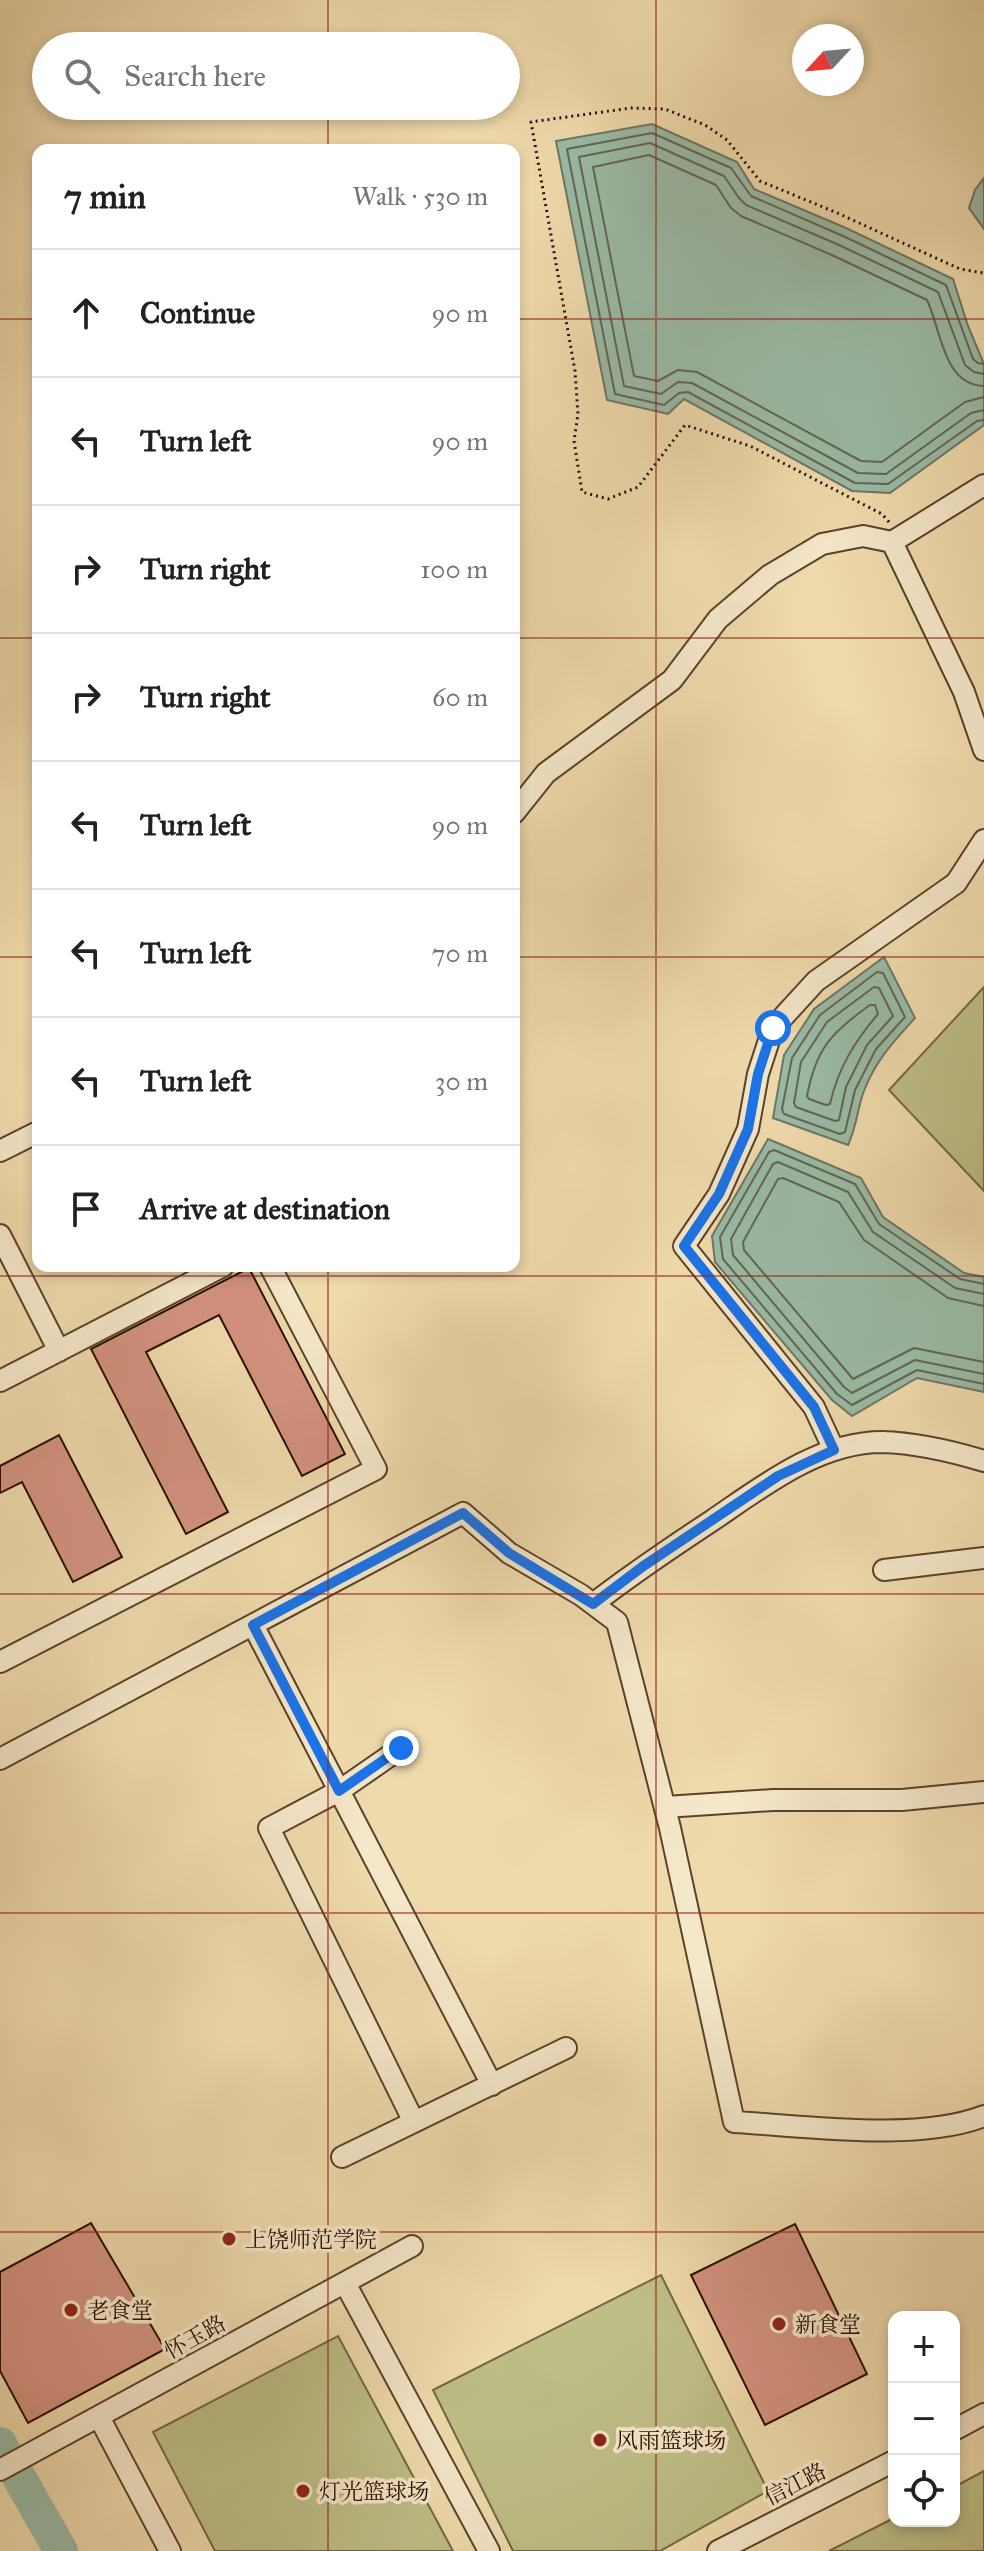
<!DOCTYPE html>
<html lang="en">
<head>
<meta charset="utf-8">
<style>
	:root { --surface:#fff; --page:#f6f6f6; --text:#202124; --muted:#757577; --line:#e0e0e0 }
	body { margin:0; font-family:"IM FELL Great Primer","Noto Serif SC",serif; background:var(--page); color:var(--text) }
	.controls { position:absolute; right:24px; bottom:24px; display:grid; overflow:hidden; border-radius:16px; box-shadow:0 4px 12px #0003 }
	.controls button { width:72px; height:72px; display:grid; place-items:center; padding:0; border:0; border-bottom:2px solid var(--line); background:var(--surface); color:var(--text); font:40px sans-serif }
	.compass { position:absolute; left:792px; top:24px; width:72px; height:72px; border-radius:50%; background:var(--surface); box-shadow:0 4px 12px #0003; rotate:244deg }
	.stop { position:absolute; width:24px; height:24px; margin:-18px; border:6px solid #1a73e8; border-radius:50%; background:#fff }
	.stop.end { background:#1a73e8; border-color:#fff; box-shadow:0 2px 8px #0008 }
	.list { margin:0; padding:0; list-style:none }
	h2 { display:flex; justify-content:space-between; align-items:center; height:104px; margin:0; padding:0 32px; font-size:34px }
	h2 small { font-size:26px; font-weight:400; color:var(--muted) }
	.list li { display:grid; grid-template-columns:52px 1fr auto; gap:24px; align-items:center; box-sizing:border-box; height:128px; padding:0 32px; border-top:2px solid var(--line) }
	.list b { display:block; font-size:30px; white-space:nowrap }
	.list em { font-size:26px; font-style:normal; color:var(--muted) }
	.icon { flex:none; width:44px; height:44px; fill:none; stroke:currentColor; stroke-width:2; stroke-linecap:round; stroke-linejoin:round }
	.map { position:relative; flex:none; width:984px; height:2551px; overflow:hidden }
	.search { position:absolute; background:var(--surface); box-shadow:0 4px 12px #0003; left:32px; top:32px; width:488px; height:88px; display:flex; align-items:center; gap:20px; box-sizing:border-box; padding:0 28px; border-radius:44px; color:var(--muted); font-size:30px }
	.panel { position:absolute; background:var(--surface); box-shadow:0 4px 12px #0003; left:32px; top:144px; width:488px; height:1128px; border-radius:16px }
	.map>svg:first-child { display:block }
	.green { fill:#bebe86; stroke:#746643; stroke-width:2 }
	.water { fill:#9abba7; stroke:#6d7664; stroke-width:2 }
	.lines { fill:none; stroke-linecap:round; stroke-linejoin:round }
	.shore { stroke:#626554; stroke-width:2 }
	.river { stroke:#9abba7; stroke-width:34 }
	.building { fill:#d39280; stroke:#290f00; stroke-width:2 }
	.minor-casing { stroke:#5a422b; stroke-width:24 }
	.path { stroke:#290f00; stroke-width:3; stroke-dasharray:2 4; stroke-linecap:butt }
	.minor { stroke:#f5e7c9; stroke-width:20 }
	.route { stroke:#1a73e8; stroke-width:10 }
	.grid { fill:none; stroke:#8f2418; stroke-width:2; stroke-opacity:0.55 }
	.poi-dot { fill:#8f2418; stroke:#f5e7c9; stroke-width:3 }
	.labels { text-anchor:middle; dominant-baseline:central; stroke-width:7; stroke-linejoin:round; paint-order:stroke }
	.poi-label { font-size:22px; fill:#290f00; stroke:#f5e7c9; text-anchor:start }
	.street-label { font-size:22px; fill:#290f00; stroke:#f5e7c9 }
</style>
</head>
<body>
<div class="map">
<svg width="984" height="2551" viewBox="0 0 984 2551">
	<rect width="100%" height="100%" fill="#efdaac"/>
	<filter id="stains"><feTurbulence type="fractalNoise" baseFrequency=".0025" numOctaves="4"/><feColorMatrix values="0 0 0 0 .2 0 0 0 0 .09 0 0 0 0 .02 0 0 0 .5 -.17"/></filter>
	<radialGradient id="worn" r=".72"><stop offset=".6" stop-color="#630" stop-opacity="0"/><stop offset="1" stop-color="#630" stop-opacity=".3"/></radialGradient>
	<!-- green -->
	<path class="green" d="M984,987V1191L889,1090Z
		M661,2275L768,2491L660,2551H513L433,2390Z
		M338,2336L453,2551H215L153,2432Z
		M984,2471V2551H829L894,2518V2521H954V2487Z"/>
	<!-- water -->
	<path class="water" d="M652,124L737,162L754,189L846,228L953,279L968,326L984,364V425L890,493L852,491L684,399L668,414L607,400L556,141Z
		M984,178V229L969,208L975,190Z
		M884,957L915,1018C894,1041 875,1061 864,1091C857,1109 857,1126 848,1145L773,1118L784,1055L814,1009Z
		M768,1139L861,1178L883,1217L964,1273L984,1277V1392L917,1378L852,1416L832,1400L715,1262L712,1236Z"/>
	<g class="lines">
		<!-- shore -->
		<path class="shore" d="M984,364L978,363L973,359L946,285L843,236L751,196L731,168L652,133L567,149L615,394L664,405L679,393L688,392L855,483L888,484L977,421L984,420
			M984,374L974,372L965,365L938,292L839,245L746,205L739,198L724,176L650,143L579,157L624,386L661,394L678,382L692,383L858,473L886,474L971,413L984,410
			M984,386C943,385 941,329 927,300L834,256L741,216L731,208L716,185L649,155L593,167L634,376L658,381L678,370L697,372L861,461L882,462L965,402L984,397
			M877,972L883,973L905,1017L876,1049L855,1090L845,1132L840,1134L784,1114L782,1109L792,1058L820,1015Z
			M874,987L879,988L893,1016L867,1045L846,1087L839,1120L835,1121L796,1107L794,1103L801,1062L827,1022Z
			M870,1005H875L878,1014C855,1041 838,1068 830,1104L826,1105L809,1099L807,1096C816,1048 832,1032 870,1005Z
			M984,1284L960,1279L879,1224L855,1184L774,1150L769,1152L720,1237L723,1259L837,1394L852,1405L917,1370L984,1384
			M984,1294L955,1288L873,1232L848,1192L778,1162L773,1164L731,1239L733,1255L844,1387L852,1393L915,1360L984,1374
			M984,1306L948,1298L864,1240L839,1202L783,1178L778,1179L743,1242L744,1250L853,1379L914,1348L984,1362"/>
		<!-- river -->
		<path class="river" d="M0,2444L61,2551"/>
	</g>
	<!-- building -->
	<path class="building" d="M249,1268L345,1454L302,1476L219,1315L146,1352L228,1512L186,1534L91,1349Z
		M59,1435L122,1557L73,1582L22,1482L0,1493V1466Z
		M91,2223L165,2349L28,2423L0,2371V2272Z
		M795,2224L867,2374L765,2425L691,2275Z"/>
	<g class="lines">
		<defs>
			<path id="minor" d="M984,485L892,542L964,692L984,750
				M514,813L546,773L672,680L718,619L770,575L822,544L863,536L892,542
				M0,1151L38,1132
				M0,1235L59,1351
				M0,1381L223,1266
				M834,1450L814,1407L684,1246L719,1194L748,1129L758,1074L773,1028L816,981L956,883L984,840
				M884,1570L984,1558
				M593,1604C632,1574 672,1547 713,1520C763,1486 819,1442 882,1442C917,1443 951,1451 984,1461
				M253,1625L492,2085
				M0,1662L376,1469L270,1266
				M401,1748L339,1791L269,1828L414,2122
				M0,1759L463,1513L509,1553L581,1595L617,1622L670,1828L734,2122C807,2126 917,2142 984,2116
				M665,1807L773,1800H902L984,1792
				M342,2157L566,2048
				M345,2283L489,2551
				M99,2417L170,2551
				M954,2430L984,2414
				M0,2470L412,2246
				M718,2551L894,2461"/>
		</defs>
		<!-- minor casing -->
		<use href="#minor" class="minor-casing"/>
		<!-- path -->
		<path class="path" d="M889,522L882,514L750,446L685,425L638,487L608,499L582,492L574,441L578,414L575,371L531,122L631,108L665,109L705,125L727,140L760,181L835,212L960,269L984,273"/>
		<!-- minor -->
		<use href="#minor" class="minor"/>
	</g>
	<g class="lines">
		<!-- route -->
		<path class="route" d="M401,1748L339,1791L253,1625L463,1513L509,1553L593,1604L642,1567L778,1476L834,1450L814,1407L684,1246L719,1194L748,1129L758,1074L773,1028"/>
	</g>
	<!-- grid -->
	<path class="grid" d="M328,0V46M656,0V2551M328,106V150M0,319H38M514,319H984M0,638H38M514,638H984M0,957H38M514,957H984M328,1266V2551M0,1276H984M0,1594H984M0,1913H984M0,2232H984"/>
	<!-- markers -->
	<g class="poi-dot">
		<circle cx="229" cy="2239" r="8"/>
		<circle cx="71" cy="2310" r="8"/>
		<circle cx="779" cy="2324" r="8"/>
		<circle cx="600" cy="2440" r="8"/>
		<circle cx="303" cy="2491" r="8"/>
	</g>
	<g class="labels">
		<!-- poi labels -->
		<g class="poi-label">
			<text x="245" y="2239">上饶师范学院</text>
			<text x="87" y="2310">老食堂</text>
			<text x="795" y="2324">新食堂</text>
			<text x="616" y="2440">风雨篮球场</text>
			<text x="319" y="2491">灯光篮球场</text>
		</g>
		<!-- street labels -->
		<g class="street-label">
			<text transform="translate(195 2337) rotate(-29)">怀玉路</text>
			<text transform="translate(795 2484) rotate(-27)">信江路</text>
		</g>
	</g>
	<rect width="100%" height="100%" filter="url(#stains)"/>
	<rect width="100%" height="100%" fill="url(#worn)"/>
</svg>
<div class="controls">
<button>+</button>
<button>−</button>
<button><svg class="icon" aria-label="locate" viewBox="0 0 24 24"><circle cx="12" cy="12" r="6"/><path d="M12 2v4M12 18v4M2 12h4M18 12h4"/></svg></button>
</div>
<svg class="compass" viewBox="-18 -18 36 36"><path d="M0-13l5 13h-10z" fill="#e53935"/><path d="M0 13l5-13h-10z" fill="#757577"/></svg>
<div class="stop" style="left:773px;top:1028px"></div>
<div class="stop end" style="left:401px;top:1748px"></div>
<div class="search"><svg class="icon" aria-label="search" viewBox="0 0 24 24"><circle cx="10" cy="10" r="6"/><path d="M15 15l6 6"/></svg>Search here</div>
<section class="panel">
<h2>7 min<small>Walk · 530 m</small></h2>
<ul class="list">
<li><svg class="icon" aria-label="ahead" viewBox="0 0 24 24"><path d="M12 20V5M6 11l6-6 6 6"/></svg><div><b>Continue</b></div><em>90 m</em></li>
<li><svg class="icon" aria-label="left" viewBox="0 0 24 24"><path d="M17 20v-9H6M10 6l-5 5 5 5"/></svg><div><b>Turn left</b></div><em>90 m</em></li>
<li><svg class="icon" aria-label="right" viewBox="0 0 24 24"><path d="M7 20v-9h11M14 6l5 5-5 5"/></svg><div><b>Turn right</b></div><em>100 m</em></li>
<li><svg class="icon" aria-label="right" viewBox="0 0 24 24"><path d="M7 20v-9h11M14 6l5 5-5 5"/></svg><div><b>Turn right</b></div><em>60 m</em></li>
<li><svg class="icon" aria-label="left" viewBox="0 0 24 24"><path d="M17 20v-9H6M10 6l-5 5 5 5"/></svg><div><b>Turn left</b></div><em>90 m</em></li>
<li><svg class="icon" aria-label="left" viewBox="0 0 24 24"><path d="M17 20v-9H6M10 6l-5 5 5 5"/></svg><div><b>Turn left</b></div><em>70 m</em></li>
<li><svg class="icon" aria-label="left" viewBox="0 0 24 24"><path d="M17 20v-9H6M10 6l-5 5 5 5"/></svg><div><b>Turn left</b></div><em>30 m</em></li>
<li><svg class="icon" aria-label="arrive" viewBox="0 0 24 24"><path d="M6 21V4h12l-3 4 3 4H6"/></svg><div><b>Arrive at destination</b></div></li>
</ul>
</section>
</div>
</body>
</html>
